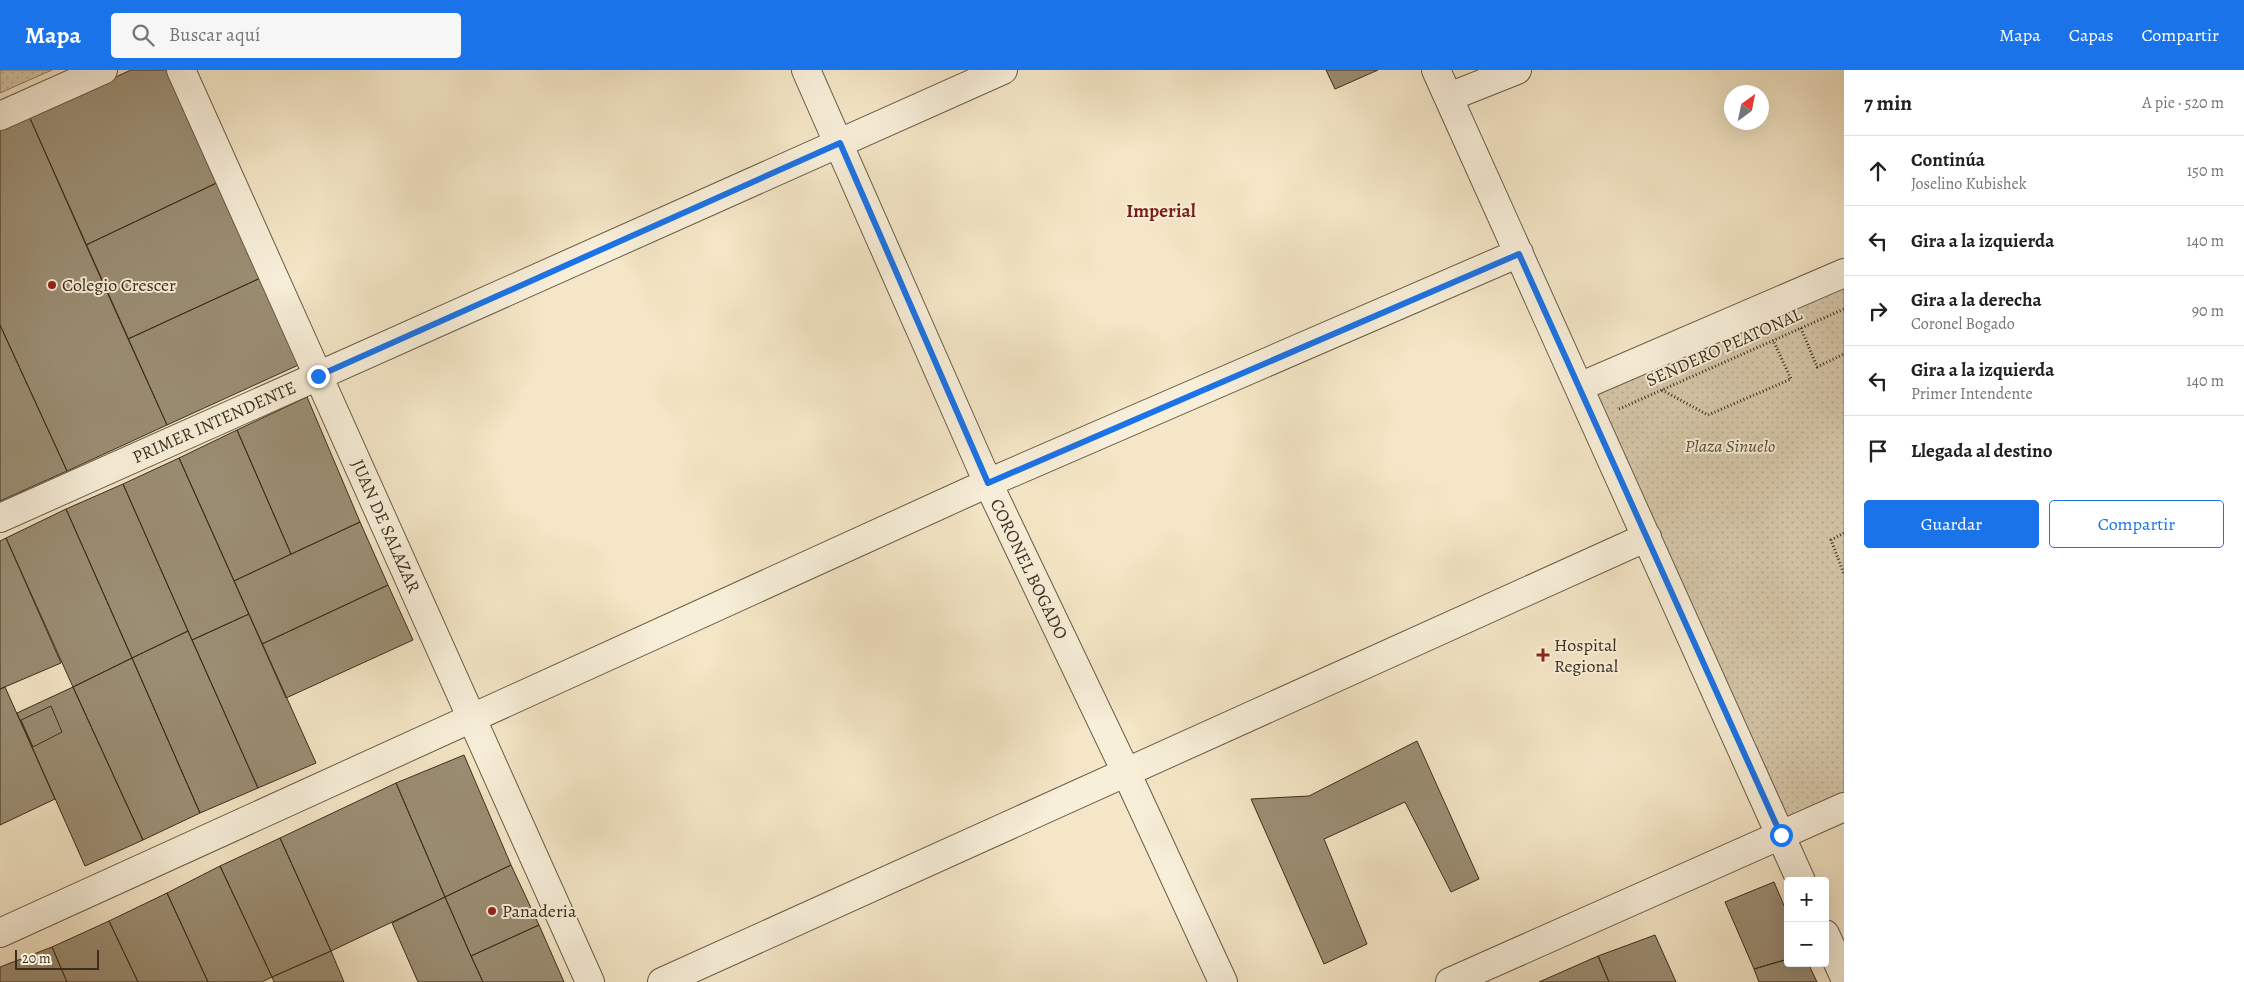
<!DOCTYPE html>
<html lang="es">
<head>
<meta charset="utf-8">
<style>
	:root { --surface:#fff; --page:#f6f6f6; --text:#202124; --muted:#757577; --line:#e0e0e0; --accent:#1a73e8 }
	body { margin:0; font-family:Alegreya,serif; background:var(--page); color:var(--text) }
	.controls { position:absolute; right:15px; bottom:15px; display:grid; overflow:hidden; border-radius:5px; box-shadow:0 5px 20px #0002 }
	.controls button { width:45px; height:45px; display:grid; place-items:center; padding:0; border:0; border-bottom:1px solid var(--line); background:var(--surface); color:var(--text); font:25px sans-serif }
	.compass { position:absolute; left:1724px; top:15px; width:45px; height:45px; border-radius:50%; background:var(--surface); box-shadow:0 5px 20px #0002; rotate:33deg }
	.scale { position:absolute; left:15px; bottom:12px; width:84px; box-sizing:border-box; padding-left:5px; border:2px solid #3b2e1c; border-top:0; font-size:14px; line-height:18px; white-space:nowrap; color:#3b2e1c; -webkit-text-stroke:4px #f8efda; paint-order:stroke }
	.stop { position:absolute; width:15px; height:15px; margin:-11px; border:4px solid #1a73e8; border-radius:50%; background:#fff }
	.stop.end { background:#1a73e8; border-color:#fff; box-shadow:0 1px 5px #0008 }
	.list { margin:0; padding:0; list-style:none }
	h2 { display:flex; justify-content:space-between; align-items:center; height:65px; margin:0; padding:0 20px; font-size:21px }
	h2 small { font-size:16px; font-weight:400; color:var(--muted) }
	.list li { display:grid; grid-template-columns:32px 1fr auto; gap:15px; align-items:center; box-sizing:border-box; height:70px; padding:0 20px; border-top:1px solid var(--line) }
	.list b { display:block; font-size:19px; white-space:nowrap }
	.list p { margin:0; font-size:16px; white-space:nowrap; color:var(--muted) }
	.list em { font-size:16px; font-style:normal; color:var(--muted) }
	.actions { display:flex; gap:10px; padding:15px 20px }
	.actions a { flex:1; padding:11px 0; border:1px solid var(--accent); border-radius:5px; text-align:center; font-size:18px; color:var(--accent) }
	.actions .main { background:var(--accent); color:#fff }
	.icon { flex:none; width:28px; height:28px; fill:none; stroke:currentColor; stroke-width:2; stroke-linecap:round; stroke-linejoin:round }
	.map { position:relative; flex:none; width:1844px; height:912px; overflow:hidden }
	header { display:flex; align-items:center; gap:30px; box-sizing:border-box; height:70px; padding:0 25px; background:var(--accent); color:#fff }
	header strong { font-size:24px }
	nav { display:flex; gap:28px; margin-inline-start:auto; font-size:18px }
	.search { width:350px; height:45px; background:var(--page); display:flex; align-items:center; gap:12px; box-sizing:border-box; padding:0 18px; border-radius:5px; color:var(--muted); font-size:19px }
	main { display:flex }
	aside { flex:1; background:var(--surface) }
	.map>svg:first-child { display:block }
	.park { fill:url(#park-dots); stroke:#887a62 }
	.building { fill:#9b8e74; stroke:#3b2e1c }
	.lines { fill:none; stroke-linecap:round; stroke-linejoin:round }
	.street-casing { stroke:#695c46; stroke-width:30 }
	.path { stroke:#3b2e1c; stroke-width:3; stroke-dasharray:1 2.5; stroke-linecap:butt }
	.street { stroke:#f8efda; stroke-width:28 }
	.route { stroke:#1a73e8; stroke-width:6 }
	.poi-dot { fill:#8f2418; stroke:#f8efda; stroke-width:2 }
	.labels { text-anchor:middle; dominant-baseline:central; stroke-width:4; stroke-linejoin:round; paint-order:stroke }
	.poi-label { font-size:18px; fill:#3b2e1c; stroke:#f8efda; text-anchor:start }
	.street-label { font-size:18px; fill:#3b2e1c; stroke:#f8efda }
	.park-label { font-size:18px; font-style:italic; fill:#5a4d38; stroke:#f8efda }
	.neighbourhood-label { font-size:19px; font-weight:bold; fill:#7a1f14; stroke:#f8efda }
</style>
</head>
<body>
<header>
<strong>Mapa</strong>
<div class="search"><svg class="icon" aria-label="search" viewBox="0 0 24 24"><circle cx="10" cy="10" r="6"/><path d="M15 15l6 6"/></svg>Buscar aquí</div>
<nav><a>Mapa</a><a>Capas</a><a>Compartir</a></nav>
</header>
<main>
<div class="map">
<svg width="1844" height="912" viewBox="0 0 1844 912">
	<defs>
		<pattern id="park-dots" width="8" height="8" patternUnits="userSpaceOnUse" patternTransform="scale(1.25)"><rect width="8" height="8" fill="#d5c7a9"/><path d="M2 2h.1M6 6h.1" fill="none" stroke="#b8ab91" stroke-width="1.8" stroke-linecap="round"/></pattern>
	</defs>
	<rect width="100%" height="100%" fill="#f4e6c6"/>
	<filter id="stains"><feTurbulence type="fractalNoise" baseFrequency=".004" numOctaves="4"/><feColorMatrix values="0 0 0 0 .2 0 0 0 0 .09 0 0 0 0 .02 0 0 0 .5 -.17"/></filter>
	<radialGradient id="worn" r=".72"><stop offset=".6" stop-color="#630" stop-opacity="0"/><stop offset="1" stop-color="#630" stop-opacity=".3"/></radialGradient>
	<!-- park -->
	<path class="park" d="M0,0H52L0,23Z
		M1844,203V737L1781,765L1579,317Z"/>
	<!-- building -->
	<path class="building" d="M131,0H172L225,109L86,175L29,46Z
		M1326,0H1378L1335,19Z
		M29,46L167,355L67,401L0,255V60Z
		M225,109L267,205L128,269L86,175Z
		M267,205L305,292L167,355L128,269Z
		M0,255L67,401L0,431Z
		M307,327L360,452L291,484L237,360Z
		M237,360L291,484L234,511L179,388Z
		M179,388L249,544L192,570L123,414Z
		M123,414L188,561L132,588L66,439Z
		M66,439L132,588L73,617L6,468Z
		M360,452L388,515L262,574L234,511Z
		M6,468L61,593L0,619V471Z
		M388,515L413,570L286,628L262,574Z
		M249,544L316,693L258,718L192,570Z
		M188,561L258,718L200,743L132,588Z
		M132,588L200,743L143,770L73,617Z
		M5,617L55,729L0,755V619Z
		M73,617L143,770L85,796L17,643Z
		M51,636L62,662L33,677L21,650Z
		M1417,671L1479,809L1451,822L1405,732L1324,769L1367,874L1324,894L1251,729L1309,726Z
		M464,685L511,795L445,827L396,713Z
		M396,713L445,827L331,881L280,768Z
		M280,768L331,881L272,907L220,796Z
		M511,795L539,855L471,886L445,827Z
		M220,796L272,907L262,912H208L167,823Z
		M1774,812L1788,845V889L1754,899L1725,832Z
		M167,823L208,912H138L109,851Z
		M445,827L471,886L483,912H418L392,853Z
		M109,851L138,912H67L52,877Z
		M539,855L564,912H483L471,886Z
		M1655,865L1676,912H1609L1598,886Z
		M52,877L67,912H0V897Z
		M331,881L344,912H274L272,907Z
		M1598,886L1609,912H1539Z
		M1788,889V893H1808L1817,912H1759L1754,899Z"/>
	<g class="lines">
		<defs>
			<path id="street" d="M181,0L590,912
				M806,0L988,413L1126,702L1223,912
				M1436,0L1801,811
				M1449,27L1517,0
				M0,46L103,0
				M1579,317L1844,203
				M0,448L1003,0
				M0,863L988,413L1519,183
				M1825,864L1844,906
				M662,912L1647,467
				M1450,912L1844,737"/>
		</defs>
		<!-- street casing -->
		<use href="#street" class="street-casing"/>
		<!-- path -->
		<path class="path" d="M1801,258L1817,297L1844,284
			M1662,320L1708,345L1791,309L1773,270
			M1619,339L1844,239
			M1844,463L1831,470L1844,504"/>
		<!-- street -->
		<use href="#street" class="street"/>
	</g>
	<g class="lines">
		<!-- route -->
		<path class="route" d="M318,306L840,73L988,413L1519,184L1781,765"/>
	</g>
	<!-- markers -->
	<g class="poi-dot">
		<circle cx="52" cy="215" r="5"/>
		<path d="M1540.5 577.5h5v5h5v5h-5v5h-5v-5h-5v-5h5z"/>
		<circle cx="492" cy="841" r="5"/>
	</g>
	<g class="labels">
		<!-- poi labels -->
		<g class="poi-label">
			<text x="62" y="215">Colegio Crescer</text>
			<text x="1554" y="575">Hospital<tspan x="1554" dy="21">Regional</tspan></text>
			<text x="502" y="841">Panaderia</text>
		</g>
		<!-- street labels -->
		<g class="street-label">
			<text transform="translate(1724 277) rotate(-24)">SENDERO PEATONAL</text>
			<text transform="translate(214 352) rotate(-24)">PRIMER INTENDENTE</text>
			<text transform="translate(386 456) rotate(66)">JUAN DE SALAZAR</text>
			<text transform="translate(1029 499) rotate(64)">CORONEL BOGADO</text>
		</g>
		<!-- park labels -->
		<g class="park-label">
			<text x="1730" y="376">Plaza Sinuelo</text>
		</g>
		<!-- neighbourhood labels -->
		<g class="neighbourhood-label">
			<text x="1161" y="141">Imperial</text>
		</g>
	</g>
	<rect width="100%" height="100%" filter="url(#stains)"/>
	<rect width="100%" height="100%" fill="url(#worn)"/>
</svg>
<div class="controls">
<button>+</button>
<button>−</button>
</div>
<svg class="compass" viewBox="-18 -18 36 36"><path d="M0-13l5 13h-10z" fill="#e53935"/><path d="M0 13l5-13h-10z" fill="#757577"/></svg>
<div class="scale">20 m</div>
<div class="stop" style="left:1781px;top:765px"></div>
<div class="stop end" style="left:318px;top:306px"></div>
</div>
<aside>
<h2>7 min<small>A pie · 520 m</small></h2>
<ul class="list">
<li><svg class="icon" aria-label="ahead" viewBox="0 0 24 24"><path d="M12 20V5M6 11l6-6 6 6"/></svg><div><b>Continúa</b><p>Joselino Kubishek</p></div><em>150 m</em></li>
<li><svg class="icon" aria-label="left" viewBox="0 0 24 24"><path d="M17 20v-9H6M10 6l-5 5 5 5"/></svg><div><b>Gira a la izquierda</b></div><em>140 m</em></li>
<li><svg class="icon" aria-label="right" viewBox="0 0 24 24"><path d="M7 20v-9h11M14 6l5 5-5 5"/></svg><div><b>Gira a la derecha</b><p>Coronel Bogado</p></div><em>90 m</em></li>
<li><svg class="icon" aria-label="left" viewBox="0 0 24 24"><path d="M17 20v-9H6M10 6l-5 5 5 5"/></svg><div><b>Gira a la izquierda</b><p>Primer Intendente</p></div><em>140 m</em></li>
<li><svg class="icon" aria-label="arrive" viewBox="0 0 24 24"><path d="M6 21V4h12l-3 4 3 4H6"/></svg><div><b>Llegada al destino</b></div></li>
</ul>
<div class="actions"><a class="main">Guardar</a><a>Compartir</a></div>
</aside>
</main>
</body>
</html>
